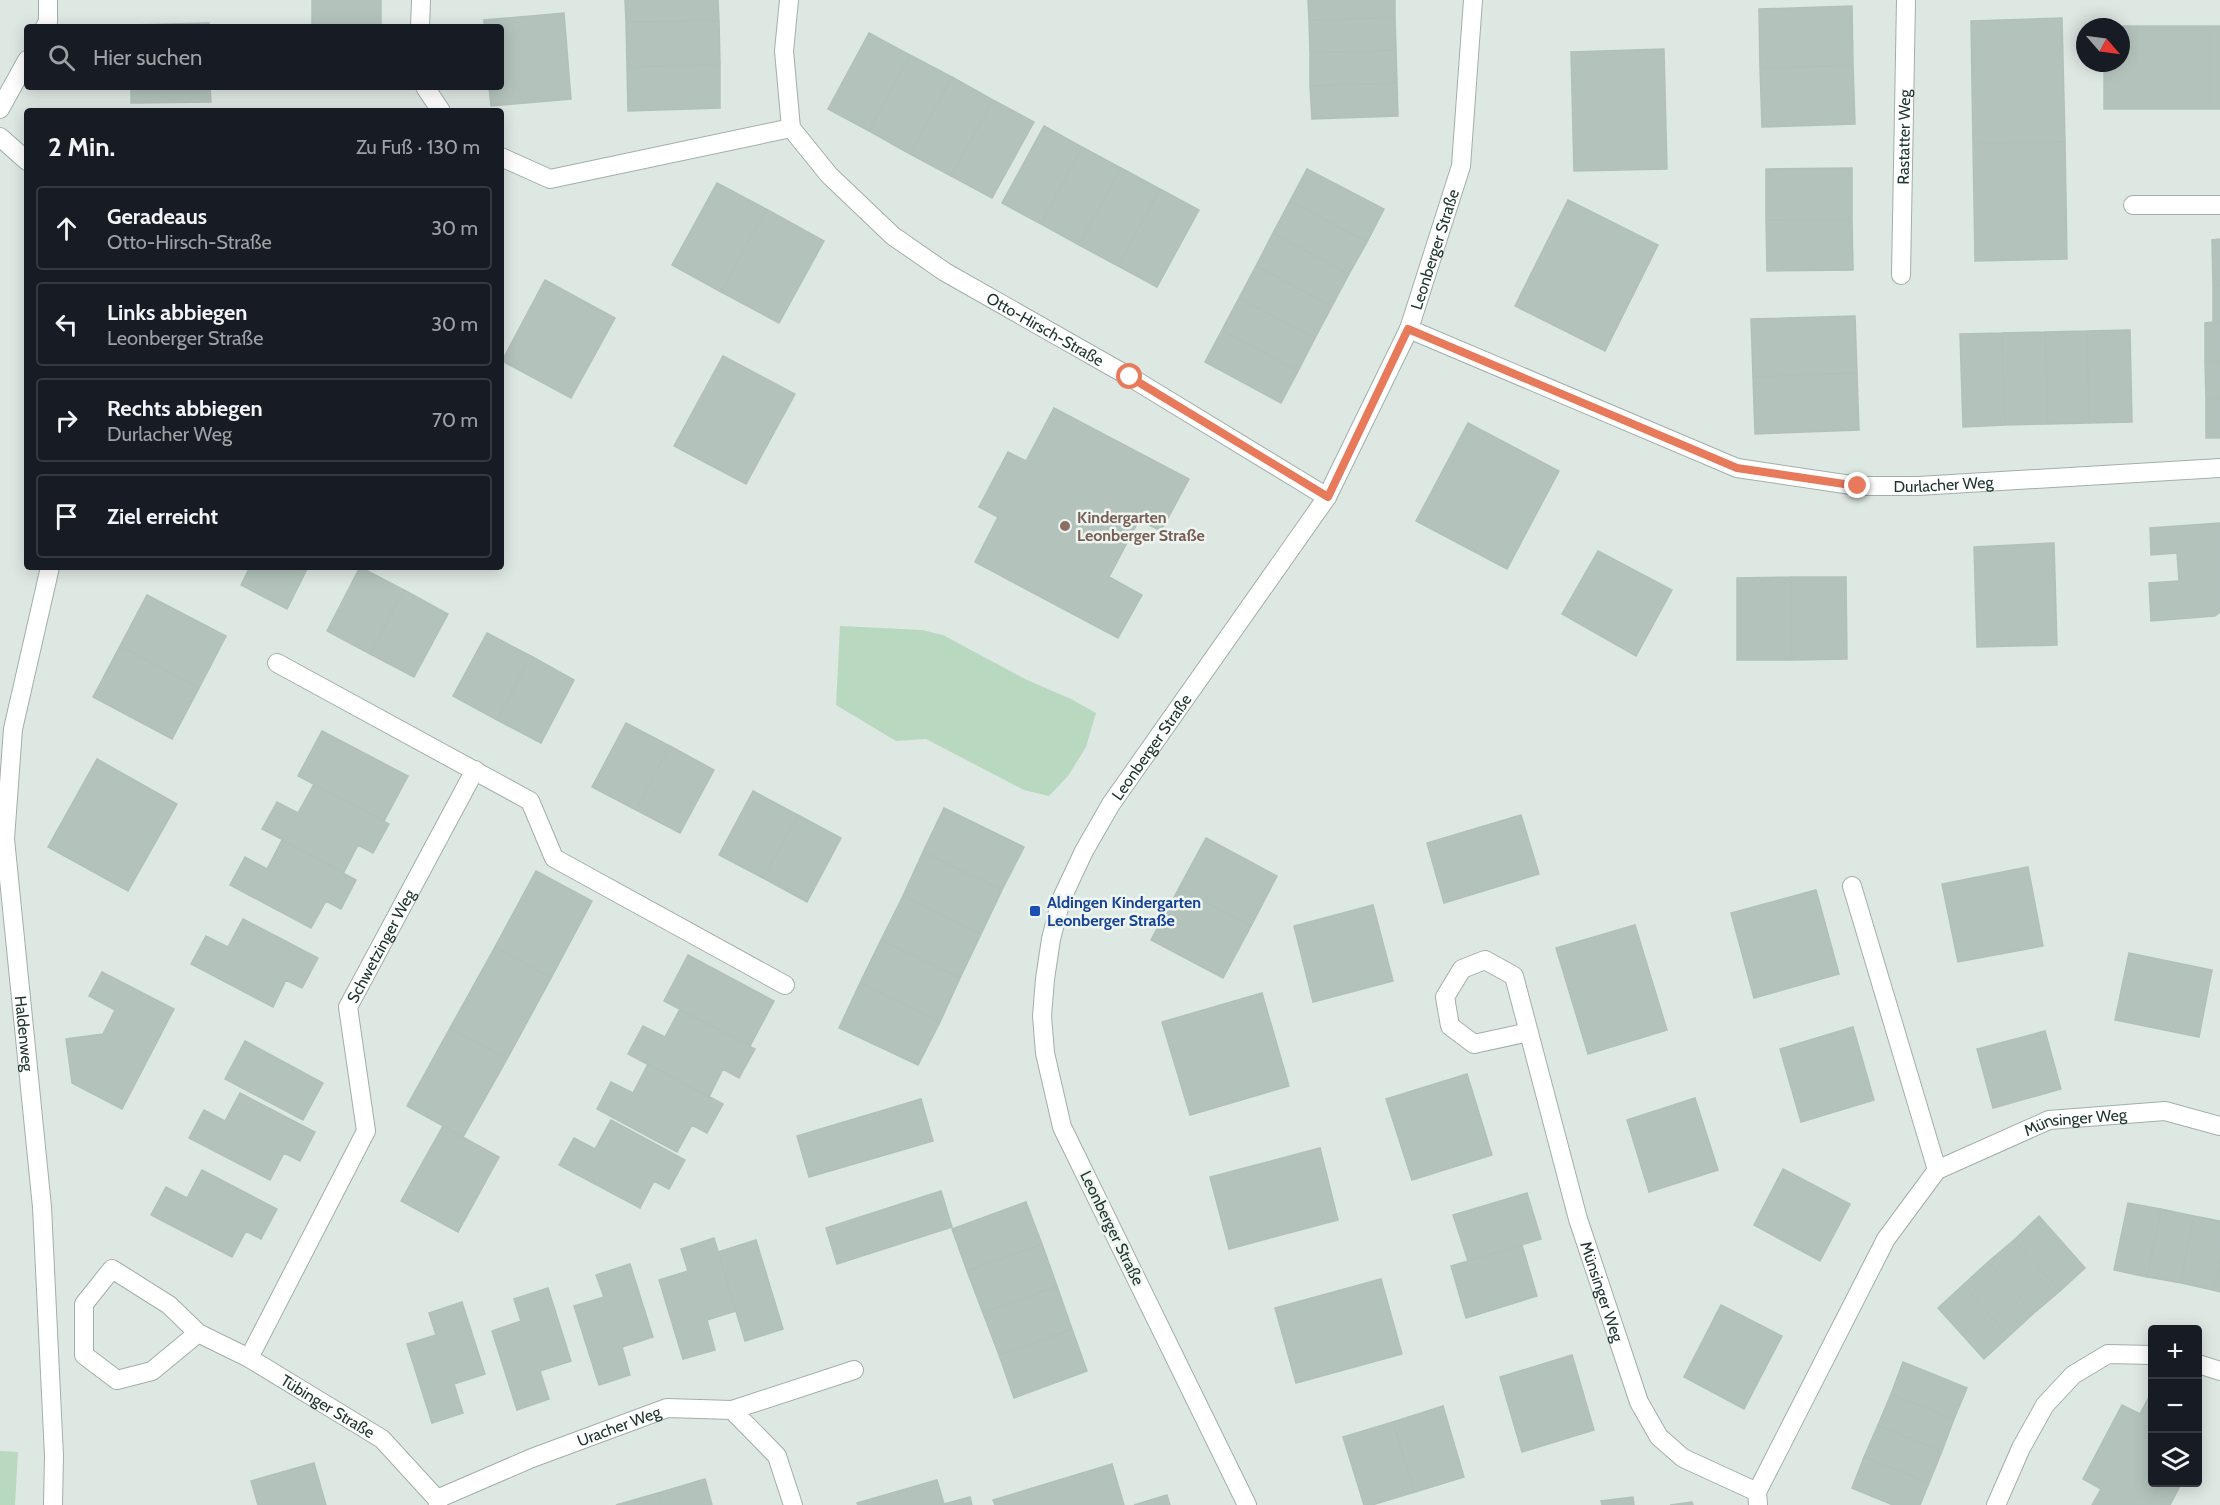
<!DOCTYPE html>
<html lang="de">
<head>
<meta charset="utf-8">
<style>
	:root { --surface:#171b24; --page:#242831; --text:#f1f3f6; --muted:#9ea1a6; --line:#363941 }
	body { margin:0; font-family:Cabin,sans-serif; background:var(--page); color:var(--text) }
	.controls { position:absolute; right:18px; bottom:18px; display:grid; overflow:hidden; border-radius:6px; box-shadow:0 3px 15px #0003 }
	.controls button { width:54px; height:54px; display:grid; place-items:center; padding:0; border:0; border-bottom:2px solid var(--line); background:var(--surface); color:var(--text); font:30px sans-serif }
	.compass { position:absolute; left:2076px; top:18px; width:54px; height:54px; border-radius:50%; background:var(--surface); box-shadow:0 3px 15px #0003; rotate:118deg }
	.stop { position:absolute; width:18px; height:18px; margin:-14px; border:4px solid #e87a5c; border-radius:50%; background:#fff }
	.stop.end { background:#e87a5c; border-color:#fff; box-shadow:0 2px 6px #0008 }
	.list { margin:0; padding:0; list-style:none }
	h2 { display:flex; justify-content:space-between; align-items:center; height:78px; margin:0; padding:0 24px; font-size:26px }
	h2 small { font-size:20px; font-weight:400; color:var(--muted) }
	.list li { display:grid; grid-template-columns:39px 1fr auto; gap:18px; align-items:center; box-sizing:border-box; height:84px; margin:0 12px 12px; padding:0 12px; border:2px solid var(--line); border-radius:6px }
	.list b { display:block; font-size:22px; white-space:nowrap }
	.list p { margin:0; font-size:20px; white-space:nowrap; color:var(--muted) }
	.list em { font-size:20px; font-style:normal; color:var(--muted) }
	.icon { flex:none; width:33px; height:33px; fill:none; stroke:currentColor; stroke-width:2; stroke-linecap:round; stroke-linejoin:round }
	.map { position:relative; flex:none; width:2220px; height:1505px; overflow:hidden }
	.search { position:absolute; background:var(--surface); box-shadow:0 3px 15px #0003; left:24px; top:24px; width:480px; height:66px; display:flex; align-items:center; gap:15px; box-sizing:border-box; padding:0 21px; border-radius:6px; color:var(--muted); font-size:22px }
	.panel { position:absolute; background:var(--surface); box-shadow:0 3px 15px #0003; left:24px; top:108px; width:480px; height:462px; border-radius:6px }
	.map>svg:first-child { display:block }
	.green { fill:#b8d8bf }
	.building { fill:#b3c3bc; stroke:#b1c1ba; stroke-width:1.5 }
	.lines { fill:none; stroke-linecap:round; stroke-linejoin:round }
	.lane-casing { stroke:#a1afaa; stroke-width:20 }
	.street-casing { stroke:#a1afaa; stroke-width:20 }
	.lane { stroke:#fff; stroke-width:18 }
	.street { stroke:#fff; stroke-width:18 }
	.route { stroke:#e87a5c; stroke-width:8 }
	.education-dot { fill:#8d6e63; stroke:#eef5f1; stroke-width:2 }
	.transit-dot { fill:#1a4fb4; stroke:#eef5f1; stroke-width:2 }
	.labels { text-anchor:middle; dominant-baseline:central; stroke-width:5; stroke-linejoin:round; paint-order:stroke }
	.street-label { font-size:16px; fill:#203630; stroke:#eef5f1 }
	.education-label { font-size:16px; font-weight:bold; fill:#785e54; stroke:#eef5f1; text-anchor:start }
	.transit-label { font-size:16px; font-weight:bold; fill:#164399; stroke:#eef5f1; text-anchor:start }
</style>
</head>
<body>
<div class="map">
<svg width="2220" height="1505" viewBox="0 0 2220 1505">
	<rect width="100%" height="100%" fill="#dee8e3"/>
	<!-- green -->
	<path class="green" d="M840,626L922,630L943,635L1027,680L1071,699L1096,713L1086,747L1068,776L1049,796L1024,790L926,739L896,741L836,705Z
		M0,1451L18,1452L15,1505H0Z"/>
	<!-- building -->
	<path class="building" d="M312,0H381V27H312Z
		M625,0H718L719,21L626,22Z
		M1308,0H1395V17L1309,20Z
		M1852,6L1853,65L1760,68L1759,9Z
		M564,13L571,99L491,106L489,87H501V27H484V20Z
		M1395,17L1396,50L1310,53L1309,20Z
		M2062,18L2065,142L1973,144L1971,21Z
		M719,21L720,64L627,67L626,22Z
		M209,23V27H130V25Z
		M2104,26H2210V109H2104V63H2121V27Z
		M2210,26H2220V109H2210Z
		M869,33L910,55L869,131L828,109Z
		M1664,49L1667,169L1574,171L1571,52Z
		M1396,50L1397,83L1310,86V53Z
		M910,55L952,77L910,154L869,131Z
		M720,64V108L628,111L627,67Z
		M1853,65L1855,124L1762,127L1760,68Z
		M952,77L993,100L951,176L910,154Z
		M1397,83L1398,116L1312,119L1310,86Z
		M131,87H210L211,102L131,103Z
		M993,100L1034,122L992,198L951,176Z
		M1044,126L1082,147L1041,224L1002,203Z
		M2065,142L2067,259L1975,261L1973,144Z
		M1082,147L1121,168L1079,245L1041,224Z
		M1121,168L1160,189L1118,266L1079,245Z
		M1852,168V219L1766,220V169Z
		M1307,169L1384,209L1367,242L1290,201Z
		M717,183L766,209L721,292L672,265Z
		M1160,189L1199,210L1157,287L1118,266Z
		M1568,200L1658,245L1605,351L1515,306Z
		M1290,201L1367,242L1349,274L1273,233Z
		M766,209L824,241L779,323L721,292Z
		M1852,219L1853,270L1767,271L1766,220Z
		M1273,233L1349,274L1332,306L1256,266Z
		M2220,239V285H2213L2212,240Z
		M1256,266L1332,306L1315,338L1239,298Z
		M545,280L615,318L571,398L502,361Z
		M2213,285H2220V322H2213Z
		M1239,298L1315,338L1298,371L1222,330Z
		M1855,316L1857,373L1753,377L1751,319Z
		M2213,322H2220V361H2205V323Z
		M1222,330L1298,371L1281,403L1205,362Z
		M2130,330L2132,422L2089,423L2087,331Z
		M2087,331L2089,423L2048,424L2045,332Z
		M2045,332L2048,424L2005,425L2002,333Z
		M2002,333L2005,425L1963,427L1960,334Z
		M723,356L795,394L746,484L674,446Z
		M2205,361H2220V399H2206Z
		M1857,373L1859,430L1755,434L1753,377Z
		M2206,399H2220V438H2206Z
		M1054,408L1189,479L1161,531L1139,520L1109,577L1142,595L1118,638L975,562L998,517L979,507L1008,452L1026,461Z
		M1468,423L1559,471L1507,569L1416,521Z
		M2220,523V612L2215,616L2151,621L2149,583L2179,581L2177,553L2151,555L2150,528Z
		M2054,543L2057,645L1977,647L1974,547Z
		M1598,551L1672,590L1636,656L1562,614Z
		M250,567H308L287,609L241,585Z
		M360,567L404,590L370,654L327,631Z
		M1791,577L1792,660H1737V578Z
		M1791,577H1846L1847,659L1792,660Z
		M404,590L448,614L414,677L370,654Z
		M147,595L226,636L199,688L120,646Z
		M487,633L531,656L497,720L453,696Z
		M120,646L199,688L172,739L93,697Z
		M531,656L574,680L541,743L497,720Z
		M626,723L670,746L636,810L592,787Z
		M322,731L408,776L384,821L298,776Z
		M670,746L714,770L680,833L636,810Z
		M97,759L177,804L128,891L48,847Z
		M314,784L389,824L373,853L358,845L344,872L262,829L277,802L298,813Z
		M753,791L798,815L763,878L719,855Z
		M944,808L1024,847L1002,890L923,852Z
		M798,815L841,838L807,902L763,878Z
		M1521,815L1539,874L1444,903L1427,843Z
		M1206,838L1277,876L1251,926L1179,888Z
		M282,840L356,880L341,909L326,901L311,928L230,885L245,857L267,869Z
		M923,852L1002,890L981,934L903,896Z
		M2028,867L2043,946L1958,962L1942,884Z
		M536,871L592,901L551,978L495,947Z
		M1179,888L1251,926L1223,978L1151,940Z
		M1816,890L1839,974L1754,998L1731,913Z
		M903,896L981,934L960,978L881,940Z
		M1373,905L1393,981L1313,1002L1294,926Z
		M243,919L318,958L302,988L286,980L273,1007L191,964L206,936L228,947Z
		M1635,925L1667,1030L1588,1054L1556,948Z
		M881,940L960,978L940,1022L860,983Z
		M495,947L551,978L507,1059L450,1028Z
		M2129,953L2212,970L2199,1037L2115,1020Z
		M688,955L774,1001L750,1046L664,1001Z
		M102,972L174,1009L122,1109L72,1083L66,1039L103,1034L115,1010L89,996Z
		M860,983L940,1022L918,1065L839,1028Z
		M1262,993L1289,1086L1190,1115L1162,1022Z
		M680,1009L755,1049L739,1078L723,1069L709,1097L628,1054L643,1026L665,1037Z
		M1853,1027L1874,1100L1801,1122L1780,1049Z
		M450,1028L507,1059L463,1137L407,1106Z
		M2045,1031L2061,1089L1993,1108L1977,1049Z
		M245,1041L323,1083L303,1120L225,1079Z
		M648,1064L723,1104L707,1133L692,1125L677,1152L597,1109L611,1082L633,1093Z
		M1467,1074L1492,1155L1412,1180L1386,1099Z
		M240,1093L315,1132L300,1161L284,1153L270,1180L189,1138L204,1110L225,1121Z
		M1695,1098L1718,1170L1649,1192L1627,1120Z
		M921,1099L933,1141L809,1177L797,1136Z
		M611,1120L685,1160L669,1189L654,1181L640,1208L559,1165L574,1138L595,1149Z
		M443,1126L499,1157L458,1232L401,1201Z
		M1320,1148L1338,1220L1229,1249L1210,1177Z
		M1783,1169L1850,1204L1820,1261L1754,1225Z
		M202,1170L277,1209L261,1239L246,1231L232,1257L151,1215L166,1187L187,1198Z
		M941,1191L952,1227L837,1264L826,1228Z
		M1527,1193L1541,1239L1468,1261L1453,1215Z
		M1026,1202L1042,1244L967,1271L952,1229Z
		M2128,1203L2161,1209L2147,1277L2114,1270Z
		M2161,1209L2194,1216L2181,1283L2147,1277Z
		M2039,1216L2085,1268L2060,1291L2014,1240Z
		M2194,1216L2220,1221V1260L2213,1290L2181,1283Z
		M714,1238L736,1311L707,1320L715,1350L683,1359L659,1280L688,1271L681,1249Z
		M756,1240L783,1329L745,1341L718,1252Z
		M2014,1240L2060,1291L2034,1313L1988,1262Z
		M1042,1244L1057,1286L983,1313L967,1271Z
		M1522,1245L1537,1296L1466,1318L1451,1266Z
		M2220,1260V1292L2213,1290Z
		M1988,1262L2034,1313L2009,1336L1963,1285Z
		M630,1264L653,1337L622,1347L630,1375L599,1385L574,1306L604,1297L596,1275Z
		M1381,1279L1402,1354L1296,1383L1275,1308Z
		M1963,1285L2009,1336L1984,1359L1938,1308Z
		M1057,1286L1072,1329L999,1355L983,1313Z
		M548,1288L571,1361L540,1371L549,1399L517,1410L492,1331L521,1321L514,1299Z
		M462,1302L485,1374L454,1384L463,1413L432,1423L407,1344L436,1335L429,1313Z
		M1721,1305L1782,1336L1744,1409L1684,1377Z
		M1072,1329L1087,1371L1014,1398L999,1355Z
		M1572,1355L1594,1430L1522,1452L1500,1377Z
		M1903,1362L1967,1388L1954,1419L1891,1394Z
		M2151,1393L2152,1482H2182L2170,1505H2092L2101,1489L2083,1479L2122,1405L2140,1414Z
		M1891,1394L1954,1419L1942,1451L1878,1425Z
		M1443,1406L1464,1477L1415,1492L1393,1422Z
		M1393,1422L1415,1492L1372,1505H1364L1343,1437Z
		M1878,1425L1942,1451L1929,1483L1864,1457Z
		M1864,1457L1929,1483L1920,1505H1893L1852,1488Z
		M314,1463L326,1505H258L251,1481Z
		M1112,1464L1124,1505H995L993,1500Z
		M705,1479L712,1505H661L658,1493Z
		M937,1480L944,1504L970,1497L972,1505H858L857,1503Z
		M658,1493L661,1505H616Z
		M1167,1495L1170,1505H1134Z
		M1633,1497L1634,1505H1602L1601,1501Z
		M1692,1502L1693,1505H1670Z"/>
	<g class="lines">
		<defs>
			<g id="lane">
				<path d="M2133,205H2220"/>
				<path id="s1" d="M1901,275L1906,0"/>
				<path d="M277,663L530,801L554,858L785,985"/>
				<path d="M732,1410L854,1370"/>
			</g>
			<g id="street">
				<path id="s2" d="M789,0L784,51L791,128L829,175L893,236L945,272L1130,377L1327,497"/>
				<path d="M45,27L48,22V0"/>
				<path d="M420,27L421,0"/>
				<path d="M425,87L441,111"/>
				<path d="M0,109L27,60"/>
				<path d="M0,137L27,161"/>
				<path d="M501,157L550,179L791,128"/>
				<path id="s3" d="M1409,329L1737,468L1858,486H1918L2220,468"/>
				<path id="s4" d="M50,567L13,729L5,839L42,1207L54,1456L53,1505"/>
				<path d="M1852,886L1937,1170"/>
				<path id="s5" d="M1529,1032L1474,1044L1450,1026L1445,997L1462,969L1485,960L1514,976L1578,1219L1639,1402L1659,1437L1683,1458L1757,1492L1758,1505"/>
				<path id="s6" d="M198,1333L152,1371L117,1380L84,1355V1304L112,1269L169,1305L198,1333L249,1358L382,1439L437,1499L438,1505"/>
				<path id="s7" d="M249,1358L366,1131L348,1007L475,770"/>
				<path d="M2198,1364L2220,1371"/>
				<path id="s8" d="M1757,1492L1886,1239L1937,1170L2049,1120L2165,1111L2220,1126"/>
				<path id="s9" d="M437,1499L532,1458L667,1408L732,1410L777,1456L793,1505"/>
				<path id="s10" d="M1247,1505L1062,1127L1045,1053L1042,1016L1045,979L1051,939L1061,900L1084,851L1111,804L1327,497L1409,329L1461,166L1473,0"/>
				<path d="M1996,1505L2021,1448L2045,1405L2073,1375L2108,1354L2152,1355"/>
			</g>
		</defs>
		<!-- lane casing -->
		<use href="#lane" class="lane-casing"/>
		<!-- street casing -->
		<use href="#street" class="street-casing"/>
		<!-- lane -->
		<use href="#lane" class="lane"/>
		<!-- street -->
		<use href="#street" class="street"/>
	</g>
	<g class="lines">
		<!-- route -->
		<path class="route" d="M1130,377L1328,497L1408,329L1737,468L1858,486"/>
	</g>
	<!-- markers -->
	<circle class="education-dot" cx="1065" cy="526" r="6"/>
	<rect class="transit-dot" x="1029" y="905" width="12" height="12" rx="3"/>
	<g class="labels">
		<!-- street labels -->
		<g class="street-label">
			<text stroke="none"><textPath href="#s1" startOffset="138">Rastatter Weg</textPath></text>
			<text stroke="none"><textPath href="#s10" startOffset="1406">Leonberger Straße</textPath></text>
			<text stroke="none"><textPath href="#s2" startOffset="456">Otto-Hirsch-Straße</textPath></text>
			<text stroke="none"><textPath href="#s3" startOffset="564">Durlacher Weg</textPath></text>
			<text stroke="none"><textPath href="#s10" startOffset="830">Leonberger Straße</textPath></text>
			<text stroke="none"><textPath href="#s7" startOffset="450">Schwetzinger Weg</textPath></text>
			<text stroke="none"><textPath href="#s4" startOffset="472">Haldenweg</textPath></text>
			<text stroke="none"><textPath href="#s8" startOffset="518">Münsinger Weg</textPath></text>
			<text transform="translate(1112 1228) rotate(64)">Leonberger Straße</text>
			<text stroke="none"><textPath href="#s5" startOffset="534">Münsinger Weg</textPath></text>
			<text stroke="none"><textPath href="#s6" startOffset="490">Tübinger Straße</textPath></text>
			<text stroke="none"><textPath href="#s9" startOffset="196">Uracher Weg</textPath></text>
		</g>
		<!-- education labels -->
		<g class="education-label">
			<text x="1077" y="517">Kindergarten<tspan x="1077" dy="18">Leonberger Straße</tspan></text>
		</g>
		<!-- transit labels -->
		<g class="transit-label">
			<text x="1047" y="902">Aldingen Kindergarten<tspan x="1047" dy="18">Leonberger Straße</tspan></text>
		</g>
	</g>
</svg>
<div class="controls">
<button>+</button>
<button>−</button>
<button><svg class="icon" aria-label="layers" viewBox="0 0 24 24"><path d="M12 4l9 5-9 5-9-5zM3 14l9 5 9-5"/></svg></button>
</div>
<svg class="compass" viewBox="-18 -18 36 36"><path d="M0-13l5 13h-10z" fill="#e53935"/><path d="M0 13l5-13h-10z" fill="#9ea1a6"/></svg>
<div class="stop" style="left:1130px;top:377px"></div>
<div class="stop end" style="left:1858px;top:486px"></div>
<div class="search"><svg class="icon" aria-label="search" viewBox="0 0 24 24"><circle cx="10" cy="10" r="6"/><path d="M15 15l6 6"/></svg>Hier suchen</div>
<section class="panel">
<h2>2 Min.<small>Zu Fuß · 130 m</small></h2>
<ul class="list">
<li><svg class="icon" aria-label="ahead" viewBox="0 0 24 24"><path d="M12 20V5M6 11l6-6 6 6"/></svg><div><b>Geradeaus</b><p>Otto-Hirsch-Straße</p></div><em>30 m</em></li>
<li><svg class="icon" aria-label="left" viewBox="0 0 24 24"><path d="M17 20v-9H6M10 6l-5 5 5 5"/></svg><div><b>Links abbiegen</b><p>Leonberger Straße</p></div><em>30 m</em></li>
<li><svg class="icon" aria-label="right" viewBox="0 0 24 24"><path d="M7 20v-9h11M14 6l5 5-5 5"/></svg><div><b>Rechts abbiegen</b><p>Durlacher Weg</p></div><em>70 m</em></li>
<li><svg class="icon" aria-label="arrive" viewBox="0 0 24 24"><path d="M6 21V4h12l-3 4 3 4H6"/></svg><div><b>Ziel erreicht</b></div></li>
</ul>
</section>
</div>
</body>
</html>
